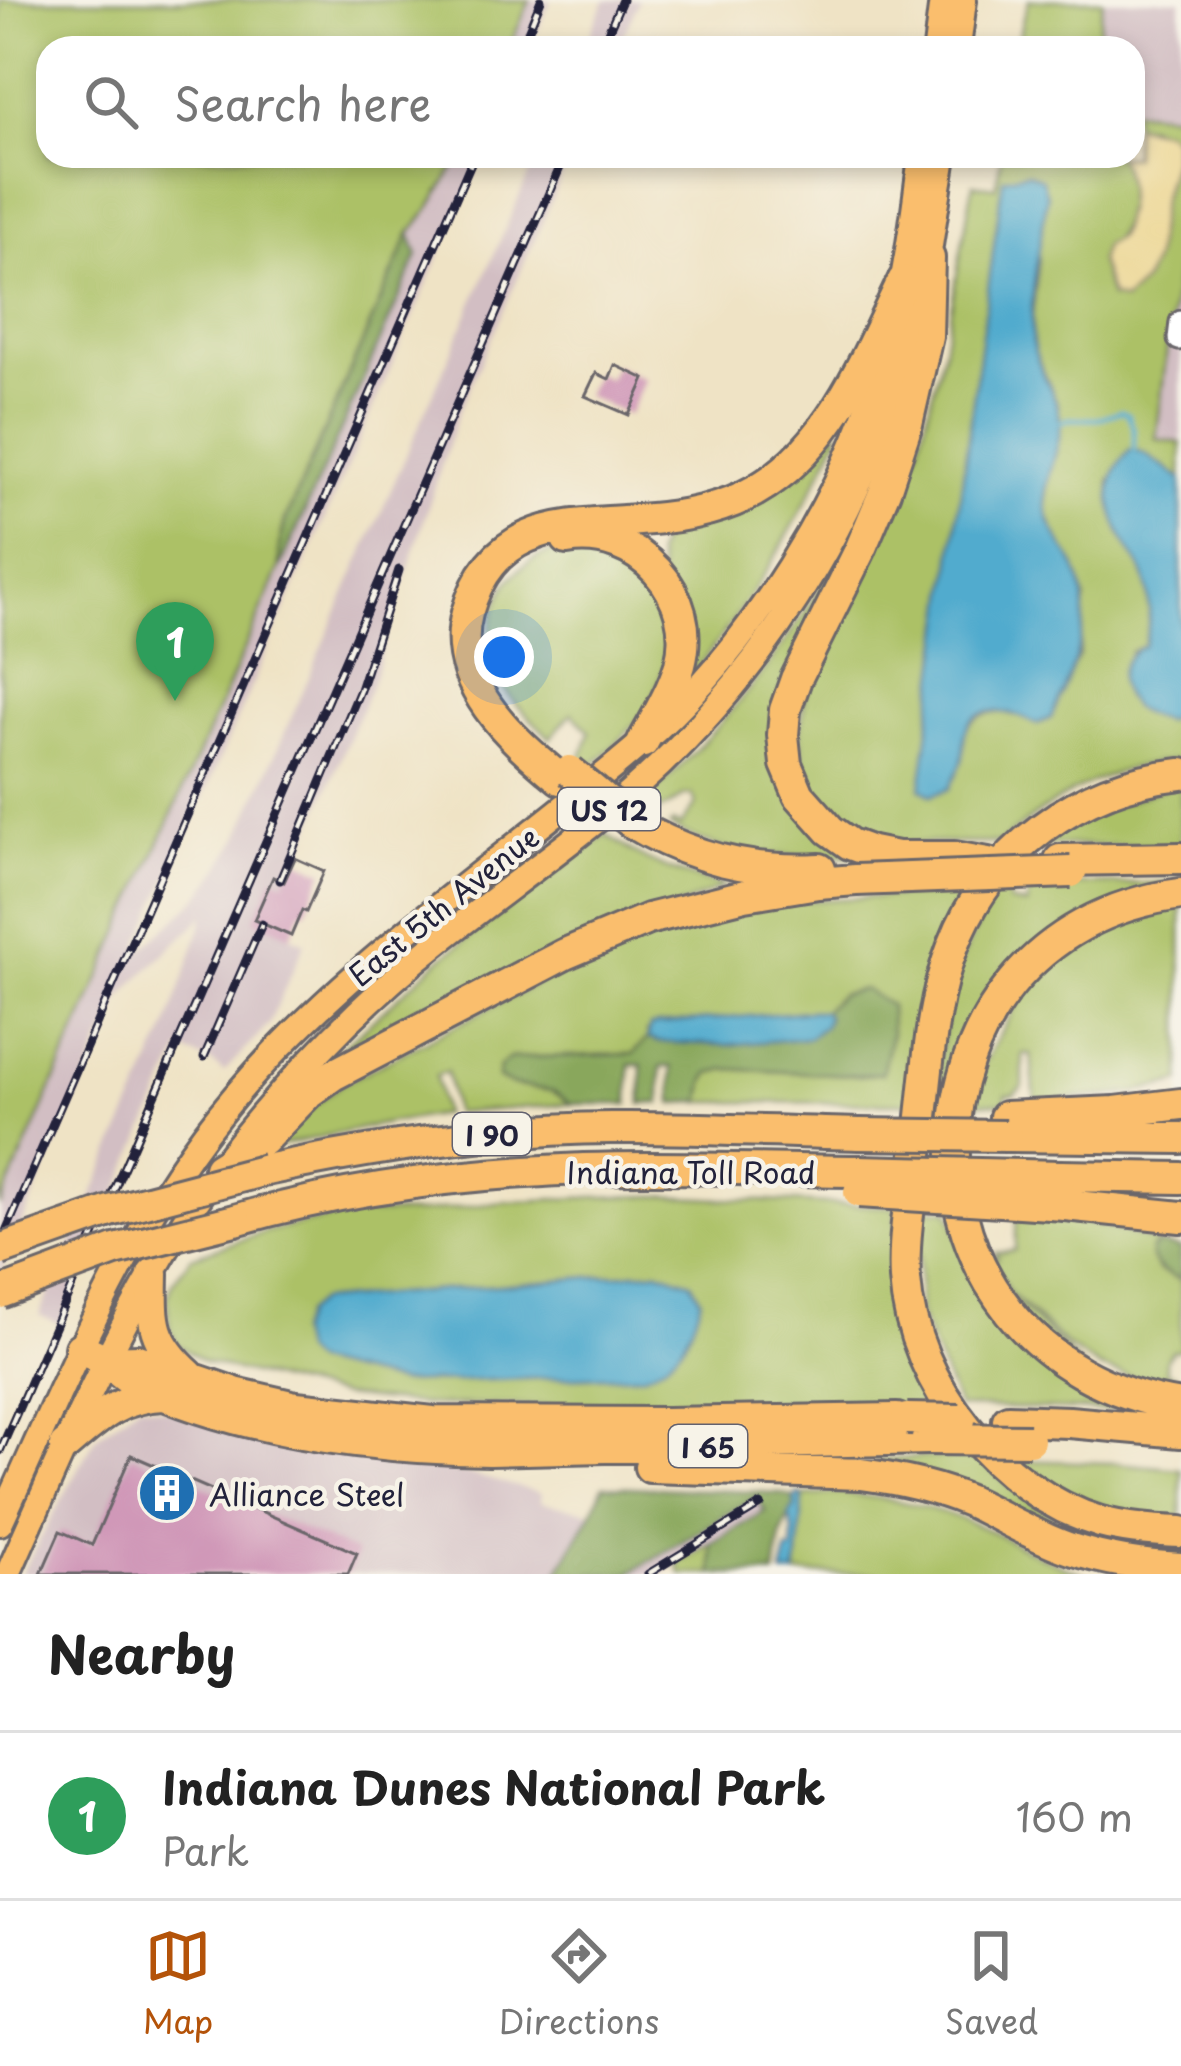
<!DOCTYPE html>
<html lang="en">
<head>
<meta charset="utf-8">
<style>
	:root { --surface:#fff; --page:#f2f2f2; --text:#222; --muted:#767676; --line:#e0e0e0; --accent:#b45309 }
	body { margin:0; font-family:"Playpen Sans",sans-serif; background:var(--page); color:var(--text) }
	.you { position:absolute; left:504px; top:657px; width:42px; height:42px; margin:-30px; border:9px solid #fff; border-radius:50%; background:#1a73e8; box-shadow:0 0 0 18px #1a73e833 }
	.badge { display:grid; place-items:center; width:78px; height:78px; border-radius:50%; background:var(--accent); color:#fff; font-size:39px; font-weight:700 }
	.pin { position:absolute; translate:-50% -99px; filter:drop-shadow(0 3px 6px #0008) }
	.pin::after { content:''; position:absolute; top:63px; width:42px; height:36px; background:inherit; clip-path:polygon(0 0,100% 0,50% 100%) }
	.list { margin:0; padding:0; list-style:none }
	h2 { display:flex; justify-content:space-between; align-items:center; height:156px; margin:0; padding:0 48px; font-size:51px }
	h2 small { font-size:39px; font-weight:400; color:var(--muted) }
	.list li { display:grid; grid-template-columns:78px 1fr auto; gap:36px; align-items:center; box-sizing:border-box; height:168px; padding:0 48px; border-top:3px solid var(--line) }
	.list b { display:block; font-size:45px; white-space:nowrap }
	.list p { margin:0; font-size:39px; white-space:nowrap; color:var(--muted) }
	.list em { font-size:39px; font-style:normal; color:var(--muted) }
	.icon { flex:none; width:66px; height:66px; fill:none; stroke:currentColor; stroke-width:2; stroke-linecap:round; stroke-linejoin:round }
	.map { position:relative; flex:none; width:1181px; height:1574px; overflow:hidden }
	.search { position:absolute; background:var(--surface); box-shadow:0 6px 18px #0003; left:36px; right:36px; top:36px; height:132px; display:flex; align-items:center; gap:30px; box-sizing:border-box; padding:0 42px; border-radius:36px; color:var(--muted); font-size:45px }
	.sheet { height:324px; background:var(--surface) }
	nav { display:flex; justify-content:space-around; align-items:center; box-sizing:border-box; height:168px; border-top:3px solid var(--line); background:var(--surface); font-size:33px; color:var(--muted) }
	nav a { display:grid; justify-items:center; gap:6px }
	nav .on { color:var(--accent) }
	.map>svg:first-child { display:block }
	.industrial { fill:#d2bec3 }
	.green { fill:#acc166; stroke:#677250; stroke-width:3; fill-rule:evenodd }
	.forest { fill:#89a75b; stroke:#56644b; stroke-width:3 }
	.sand { fill:#eeda9e; stroke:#887e6c; stroke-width:3 }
	.water { fill:#51abce; stroke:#3a6684; stroke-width:3 }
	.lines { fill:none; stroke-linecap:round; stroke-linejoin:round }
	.stream { stroke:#51abce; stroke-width:4.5 }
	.building { fill:#d098b8 }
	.minor-casing { stroke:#6a666b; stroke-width:27 }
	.major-casing { stroke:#6a666b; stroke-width:30 }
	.highway-casing { stroke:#6a666b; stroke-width:36 }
	.minor { stroke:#fff; stroke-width:21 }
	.major { stroke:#fabe6d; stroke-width:24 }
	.highway { stroke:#fabe6d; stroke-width:30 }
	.rail-casing { stroke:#22223b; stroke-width:9 }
	.rail { stroke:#f7f3e8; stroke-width:4.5; stroke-dasharray:14; stroke-linecap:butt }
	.highway-bridge-casing { stroke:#6a666b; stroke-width:36; stroke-linecap:butt }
	.highway-bridge { stroke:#fabe6d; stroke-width:30 }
	.labels { text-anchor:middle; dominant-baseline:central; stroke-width:9; stroke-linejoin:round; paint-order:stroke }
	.shield { fill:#f7f3e8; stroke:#62616f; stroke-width:3 }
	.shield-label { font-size:27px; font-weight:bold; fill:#22223b }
	.street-label { font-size:30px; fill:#22223b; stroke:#f7f3e8 }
	.poi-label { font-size:30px; fill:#22223b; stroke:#f7f3e8; text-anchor:start }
</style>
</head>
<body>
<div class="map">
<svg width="1181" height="1574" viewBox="0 0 1181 1574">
	<rect width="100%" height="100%" fill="#f7f3e8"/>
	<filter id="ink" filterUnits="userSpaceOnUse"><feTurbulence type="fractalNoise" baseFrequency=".00833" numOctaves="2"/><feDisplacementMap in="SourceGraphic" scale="24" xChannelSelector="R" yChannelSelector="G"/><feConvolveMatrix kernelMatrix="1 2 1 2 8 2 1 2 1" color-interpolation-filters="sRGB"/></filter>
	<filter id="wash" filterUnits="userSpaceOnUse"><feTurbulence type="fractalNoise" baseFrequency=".004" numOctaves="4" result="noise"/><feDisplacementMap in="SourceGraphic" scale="48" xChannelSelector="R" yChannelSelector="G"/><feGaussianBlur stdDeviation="2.7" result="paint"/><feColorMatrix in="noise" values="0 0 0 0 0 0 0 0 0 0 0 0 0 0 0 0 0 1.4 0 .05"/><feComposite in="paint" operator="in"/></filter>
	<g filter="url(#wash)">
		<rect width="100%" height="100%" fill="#efe3c5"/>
		<!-- industrial -->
		<path class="industrial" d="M530,0H551L530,48H509Z
			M605,0H639L618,48H584Z
			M1103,0H1181V115L1133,110V48H1097Z
			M461,156H483L138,946L143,949L195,901L212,880L239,837L537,156H571L458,414L371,686L298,860L291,936L305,943L269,1024L224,1072L213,1063L181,1050L59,1324L39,1315L167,1028L205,915L138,979L119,1001L0,1275V1206L418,255L410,233L430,208Z
			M1181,234V443L1156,440Z
			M139,1404L418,1461L541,1493V1502L592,1512L557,1574H21L96,1437Z
			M756,1497L766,1511L661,1574H628Z"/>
		<!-- green -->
		<path class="green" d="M0,0H530L509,48H48V156H461L430,208L410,233L285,521L279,547L280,568L0,1206Z
			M1029,0H1103L1097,48H1017L1022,21Z
			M1133,110L1181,115V234L1156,439L1181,443V479L1142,452L1110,480C1111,490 1110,500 1113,509C1118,532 1133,549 1142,570C1152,593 1151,622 1144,646L1130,652L1176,715L1181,698V760C1107,766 1056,796 1000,843H896L840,818L813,788L803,762L800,733L805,699L817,667L918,451L944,348L973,184L996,187L1001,156H1118C1137,198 1126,227 1099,261L1110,297L1161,201L1173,158L1149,126L1133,125ZM1039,257L1032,316L1033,348L1058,405L1060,430L1047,484L1046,510L1055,533L1075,567L1085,600L1079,656L1037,724C1011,711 987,704 966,728Z
			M838,431V438C794,531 750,605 684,684L656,554L665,529Z
			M867,505L781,762L856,856C788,855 731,861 670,826L673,823L681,826L696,804L692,795L683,796C671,807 651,816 635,810C737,716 803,628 867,505Z
			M588,547L629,562L662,592L675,638L650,707L619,741L587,770L580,763L590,732L572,713L550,738C534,721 512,704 500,682C480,645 492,590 526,564C543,551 567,549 588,547Z
			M1181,782V846L1029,845L1059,824Z
			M606,834C643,863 679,874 724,886L329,1067L330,1059L439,960Z
			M1181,883L1068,927L951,1078L945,1103H933L950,985L992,892L1009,891V902L1027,905L1028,889L1061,885Z
			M964,893L911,1103L701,1102L705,1082L710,1073L726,1069L861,1075L882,1073L841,994L823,1011L658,1024L647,1031L648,1038L633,1054L510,1058L499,1067V1079L513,1085L553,1091L571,1104L454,1113L447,1072L436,1075L443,1114L392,1122L273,1147L292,1123L340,1085L614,944L727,908L795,901Z
			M1181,906V1082L1134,1093L1035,1102L1031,1054H1023V1086L1014,1094L1006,1095L1005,1103H971L977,1076L1027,985L1096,932Z
			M657,1196L895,1207L903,1338L916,1378L933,1407L431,1405L342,1396L204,1362L178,1345L170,1330L167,1299L173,1282L191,1257L268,1231L351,1214L417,1213L504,1202L594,1197ZM658,1271L305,1313L320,1301Z
			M919,1208L949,1210L963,1248L1110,1395L1112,1411L958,1407L919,1314Z
			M1017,1215C1073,1219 1107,1224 1160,1244L1151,1249L1158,1270L1181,1280V1350L1172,1351L1166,1361V1372L1181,1378V1392L1100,1368L1068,1347L1009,1292L991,1257L998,1258L996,1253L1015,1250Z
			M922,1457H976C1041,1515 1089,1552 1181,1548V1559L1094,1548L873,1461Z
			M1010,1460L1117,1463L1181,1469V1518C1103,1516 1075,1499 1010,1460Z
			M837,1493C886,1498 928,1504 974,1524C1012,1540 1045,1562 1085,1574H796C799,1548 802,1522 803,1496Z
			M711,1544L713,1574H681L678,1563Z"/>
		<!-- forest -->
		<path class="forest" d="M410,233L418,255L280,568L279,547L285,521Z
			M863,989L890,1005L891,1034L882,1073L861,1075L726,1069L710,1073L705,1082L701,1102L673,1103L672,1067H661V1103L642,1104V1065H630L629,1104H571L553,1091L513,1085L498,1078L499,1067L510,1058L633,1054L648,1038L659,1042L827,1017L823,1011L841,994Z
			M1160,1244L1181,1248V1280C1166,1273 1150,1268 1151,1249Z
			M603,1486L781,1493L796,1498L795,1507C781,1524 778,1552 775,1574H713L711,1544L765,1511L756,1497L628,1574H557L592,1512Z"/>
		<!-- sand -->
		<path class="sand" d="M1133,125L1166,131L1173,139V158L1161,201L1154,259L1143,283L1123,301L1111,297L1099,261L1104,245L1118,237C1128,208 1131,185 1118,156H1133Z"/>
		<!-- water -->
		<path class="water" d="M1027,172L1042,179L1047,196C1041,243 1028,295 1033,342C1037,373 1063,398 1060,430C1058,457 1041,483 1047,511C1051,532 1067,549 1076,568C1097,620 1072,670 1051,718L1037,724C1016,714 977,699 966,730C962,739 965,751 962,761C959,770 953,780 949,789L932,795L921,788L1003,178Z
			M1130,450L1142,452L1181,479V698L1176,715L1165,721C1155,718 1145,716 1137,710C1111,690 1117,658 1144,646C1151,622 1152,594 1142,571C1139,562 1131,555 1127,546C1109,512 1101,480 1130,450Z
			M810,1011H823L827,1016L825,1025L809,1038L725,1045L659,1042L648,1038L650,1026L658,1024Z
			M658,1271L691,1282L701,1299C690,1336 679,1362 642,1375L399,1383L313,1363L301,1351L297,1333L305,1313L319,1301Z
			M798,1494L803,1496C802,1523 799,1548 796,1574H782L787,1551L792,1550L793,1532L789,1515L795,1507L794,1500Z"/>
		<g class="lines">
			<!-- stream -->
			<path class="stream" d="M1059,423L1068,419H1097L1121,411L1128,414L1134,430V451"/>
		</g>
		<g id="blocks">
			<!-- building -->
			<path class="building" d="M615,365L645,379L629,415L585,396L596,373L609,379Z
				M295,858L324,871L306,912L302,910L291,936L254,920L273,877L284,882Z
				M131,1455L357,1553L348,1574H41L60,1531L92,1545Z"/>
		</g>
	</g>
	<g filter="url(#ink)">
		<use href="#blocks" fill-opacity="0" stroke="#6a666b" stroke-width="3"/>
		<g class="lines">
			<defs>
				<path id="minor" d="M1179,339L1181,322"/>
				<path id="major" d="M936,48L942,0
					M958,48L964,0
					M926,271L944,156
					M0,1523C69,1374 127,1223 235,1096C351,959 503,862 638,746C749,652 848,492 886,352C904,288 913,222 921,156
					M8,1574C78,1416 148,1249 261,1116C315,1052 376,991 442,939C506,889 574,842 635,788C778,661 877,492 918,305"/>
				<path id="highway" d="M929,258L927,336L907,424L885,491L860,550L796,679L785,710L783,735L786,764L799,795L830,830L850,844L872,852L897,857H954L988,863
					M567,539C638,527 699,595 680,665C672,692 656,718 643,742
					M1181,774C1079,785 990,849 953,946C931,1002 928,1066 921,1125C915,1175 902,1229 905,1279C912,1385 999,1491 1100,1522C1126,1529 1154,1531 1181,1532
					M560,779C512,739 448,684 467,613C495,512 580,527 662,518C699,514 735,505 766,484C835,439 869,351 903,281
					M631,822C690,858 752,873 820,869
					M1060,860L1181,858
					M1181,894C882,932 874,1359 1181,1406
					M1005,1117L1115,1112L1181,1104
					M1007,1136L1181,1138
					M219,1168L263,1140L309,1092L333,1075L565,954L648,919L745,895L818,883L856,880
					M266,1170C380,1146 494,1129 611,1128C693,1127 776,1132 859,1134
					M1060,1176L1181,1178
					M1065,1205L1181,1217
					M235,1220C329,1193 428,1178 526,1172C636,1164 748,1170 858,1171
					M153,1274C152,1322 151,1341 189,1375
					M80,1348C88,1352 98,1355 105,1360C116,1367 124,1377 135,1382C241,1432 374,1448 489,1450L927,1439
					M107,1361L138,1360L235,1393L296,1407L433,1422L666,1423L897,1419
					M1008,1420L1069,1422L1181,1432
					M65,1446C98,1418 118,1397 163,1395
					M650,1467L861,1474C898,1479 934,1486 969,1501C1003,1517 1035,1537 1071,1549C1108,1561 1142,1566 1181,1568"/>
			</defs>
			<!-- minor casing -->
			<use href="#minor" class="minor-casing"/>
			<!-- major casing -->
			<use href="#major" class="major-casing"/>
			<!-- highway casing -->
			<use href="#highway" class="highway-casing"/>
			<!-- minor -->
			<use href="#minor" class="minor"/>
			<!-- major -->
			<use href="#major" class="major"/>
			<!-- highway -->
			<use href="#highway" class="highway"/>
			<defs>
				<path id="rail" d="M521,48L541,0
					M601,48L622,0
					M280,880L360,690L399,570
					M204,1057L262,924
					M0,1245L474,156
					M0,1451L565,156
					M648,1574L761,1505"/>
			</defs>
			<!-- rail casing -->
			<use href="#rail" class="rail-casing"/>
			<!-- rail -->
			<use href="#rail" class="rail"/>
			<defs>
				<path id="highway-bridge" d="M570,771L631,822
					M856,880L1071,872
					M859,1134L1006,1136
					M858,1171L1060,1176
					M859,1192L1065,1205
					M0,1250L110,1211L266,1170
					M0,1293L115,1250L235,1220
					M907,1419L960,1420
					M927,1439L1029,1440"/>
			</defs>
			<!-- highway-bridge casing -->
			<use href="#highway-bridge" class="highway-bridge-casing"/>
			<!-- highway-bridge -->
			<use href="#highway-bridge" class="highway-bridge"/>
		</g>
	</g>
	<!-- icons -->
	<defs>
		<symbol id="building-disc" viewBox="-11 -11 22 22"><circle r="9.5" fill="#1f6fb2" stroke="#f7f3e8"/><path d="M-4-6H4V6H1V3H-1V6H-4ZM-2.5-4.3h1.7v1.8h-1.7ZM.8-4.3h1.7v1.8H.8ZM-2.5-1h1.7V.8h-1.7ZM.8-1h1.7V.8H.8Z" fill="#fff"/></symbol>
	</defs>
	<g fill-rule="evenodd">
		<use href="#building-disc" x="134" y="1460" width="66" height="66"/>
	</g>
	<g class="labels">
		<!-- shield labels -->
		<g class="shield">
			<rect x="558" y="788" width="102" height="42" rx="9"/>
			<rect x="453" y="1113" width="78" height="42" rx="9"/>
			<rect x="669" y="1425" width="78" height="42" rx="9"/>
		</g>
		<g class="shield-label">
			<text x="609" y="809">US 12</text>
			<text x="492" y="1134">I 90</text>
			<text x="708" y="1446">I 65</text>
		</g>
		<!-- street labels -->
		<g class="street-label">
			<text transform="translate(443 905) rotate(-39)">East 5th Avenue</text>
			<text x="691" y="1171">Indiana Toll Road</text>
		</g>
		<!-- poi labels -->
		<g class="poi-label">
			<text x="209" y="1493">Alliance Steel</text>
		</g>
	</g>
</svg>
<div class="you"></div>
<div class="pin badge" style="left:175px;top:701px;background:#2e9e5b">1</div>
<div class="search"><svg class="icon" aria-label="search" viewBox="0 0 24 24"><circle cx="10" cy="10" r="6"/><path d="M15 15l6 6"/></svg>Search here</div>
</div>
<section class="sheet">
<h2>Nearby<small></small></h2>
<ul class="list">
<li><span class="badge" style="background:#2e9e5b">1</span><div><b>Indiana Dunes National Park</b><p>Park</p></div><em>160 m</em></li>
</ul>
</section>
<nav>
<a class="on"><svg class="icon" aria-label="map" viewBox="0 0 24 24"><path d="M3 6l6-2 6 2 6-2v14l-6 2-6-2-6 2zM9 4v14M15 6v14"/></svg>Map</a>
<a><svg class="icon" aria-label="directions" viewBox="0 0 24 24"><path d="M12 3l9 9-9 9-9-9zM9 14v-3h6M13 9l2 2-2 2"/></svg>Directions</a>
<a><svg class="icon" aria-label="saved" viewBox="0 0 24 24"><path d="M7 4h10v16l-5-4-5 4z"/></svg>Saved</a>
</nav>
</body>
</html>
